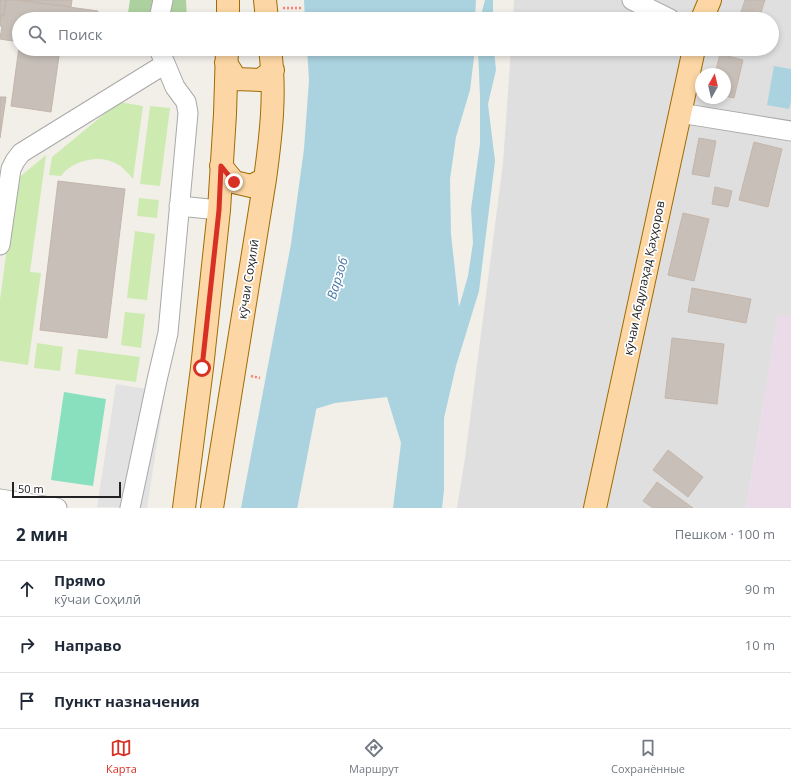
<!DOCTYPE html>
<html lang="ru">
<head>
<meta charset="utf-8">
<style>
	:root { --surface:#fff; --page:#f6f6f7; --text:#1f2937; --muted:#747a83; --line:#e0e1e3; --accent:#d93025 }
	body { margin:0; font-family:"Open Sans",sans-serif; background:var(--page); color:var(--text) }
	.compass { position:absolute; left:695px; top:68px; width:36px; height:36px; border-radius:50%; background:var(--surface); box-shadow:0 2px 6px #0003; rotate:8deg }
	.scale { position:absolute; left:12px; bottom:10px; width:109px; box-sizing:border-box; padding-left:4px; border:2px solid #222; border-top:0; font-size:11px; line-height:14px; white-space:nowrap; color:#222; -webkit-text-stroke:3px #fff; paint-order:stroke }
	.stop { position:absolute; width:12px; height:12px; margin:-9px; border:3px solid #d93025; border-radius:50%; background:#fff }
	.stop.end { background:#d93025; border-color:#fff; box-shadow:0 1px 4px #0008 }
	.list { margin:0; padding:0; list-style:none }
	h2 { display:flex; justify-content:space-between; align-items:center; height:52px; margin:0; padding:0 16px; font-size:17px }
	h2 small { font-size:13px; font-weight:400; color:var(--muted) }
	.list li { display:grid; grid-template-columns:26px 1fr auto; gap:12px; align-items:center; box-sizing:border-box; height:56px; padding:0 16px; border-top:1px solid var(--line) }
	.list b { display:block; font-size:15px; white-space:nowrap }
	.list p { margin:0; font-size:13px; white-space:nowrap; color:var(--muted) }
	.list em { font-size:13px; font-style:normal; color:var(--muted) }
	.icon { flex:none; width:22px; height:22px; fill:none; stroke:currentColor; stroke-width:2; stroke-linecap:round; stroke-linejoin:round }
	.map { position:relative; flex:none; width:791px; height:508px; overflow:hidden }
	.search { position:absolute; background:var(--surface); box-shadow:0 2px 6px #0003; left:12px; right:12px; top:12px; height:44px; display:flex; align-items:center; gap:10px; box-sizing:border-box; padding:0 14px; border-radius:22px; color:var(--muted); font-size:15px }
	.sheet { height:220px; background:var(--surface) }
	nav { display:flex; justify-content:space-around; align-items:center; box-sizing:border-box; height:56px; border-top:1px solid var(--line); background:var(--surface); font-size:11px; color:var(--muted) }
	nav a { display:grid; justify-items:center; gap:2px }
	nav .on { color:var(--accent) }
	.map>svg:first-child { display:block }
	.residential { fill:#e0dfdf; fill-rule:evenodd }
	.industrial { fill:#ebdbe8 }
	.grass { fill:#cdebb0 }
	.forest { fill:#add19e }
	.pitch { fill:#88e0be }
	.parking { fill:#e2e2e2 }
	.water { fill:#aad3df }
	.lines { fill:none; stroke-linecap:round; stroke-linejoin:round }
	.river { stroke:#aad3df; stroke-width:26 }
	.building { fill:#c7bfb8; stroke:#c4b6ab }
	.minor-casing { stroke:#a9a9a9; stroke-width:21 }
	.major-casing { stroke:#a06b00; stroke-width:24 }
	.path { stroke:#fa8072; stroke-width:2.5; stroke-dasharray:2 2; stroke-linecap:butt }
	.minor { stroke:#fff; stroke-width:19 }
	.major { stroke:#fcd6a4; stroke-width:22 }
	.route { stroke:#d93025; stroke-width:5 }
	.labels { text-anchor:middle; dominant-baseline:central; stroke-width:3.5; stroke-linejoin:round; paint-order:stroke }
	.street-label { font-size:12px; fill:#222; stroke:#fff }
	.water-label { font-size:13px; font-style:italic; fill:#4a7aab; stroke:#fff }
</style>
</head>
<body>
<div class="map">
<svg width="791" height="508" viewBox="0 0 791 508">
	<rect width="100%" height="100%" fill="#f2efe9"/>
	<!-- residential -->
	<path class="residential" d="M514,0H791V316H778L746,508H457L465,458L503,163L511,49H772V19H513ZM701,74H725V98H701Z"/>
	<!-- industrial -->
	<path class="industrial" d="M778,315L791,316V508H746Z"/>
	<!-- grass -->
	<path class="grass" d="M119,102L143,106L133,179C128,173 123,167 117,164C100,154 73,160 61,176L49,175L52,157Z
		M150,106L170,108L160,186L140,184Z
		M46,155L30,272L41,273L28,365L0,361V300L16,180Z
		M139,198L159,200L157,218L137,216Z
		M135,231L155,234L147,300L127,298Z
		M125,312L145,314L141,348L121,345Z
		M37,343L63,347L60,371L34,368Z
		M78,349L140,357L136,382L75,374Z"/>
	<!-- forest -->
	<path class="forest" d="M130,0H186L187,19H127Z"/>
	<!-- pitch -->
	<path class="pitch" d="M64,392L106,399L93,486L51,480Z"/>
	<!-- parking -->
	<path class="parking" d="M116,384L165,392L147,508L97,507Z"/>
	<!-- water -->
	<path class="water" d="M304,0H476L475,19H305Z
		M485,0H493V19H480Z
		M307,49H475L470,90L456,137L450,179L451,234L459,307L468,276L473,243L471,209L480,144V97L478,49H494L496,70L488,104L495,161L479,291L456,366L444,418V490L442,508H393L401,443L387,397L335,403L289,417L290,452L287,508H241L291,244L304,149L309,80Z
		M774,66L791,69V101L789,109L767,105Z"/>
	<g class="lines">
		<!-- river -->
		<path class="river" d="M284,508L309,378"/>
	</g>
	<!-- building -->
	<path class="building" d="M0,0H6L4,15H1L0,22Z
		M6,0H18L98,11L97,19H19V42L0,39L2,26H0L1,15H4Z
		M18,0H72L71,7Z
		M745,0H765L759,19H752L740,15Z
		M19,47V49H60L51,112L11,106Z
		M71,49H93V52Z
		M720,54L743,60L734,98L725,96V74H715Z
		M0,97H6L0,138Z
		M699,138L716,141L709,177L692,174Z
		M754,142L782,149L768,207L739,200Z
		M58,181L125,189L107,338L40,330Z
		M715,187L732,191L728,207L712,204Z
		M683,213L709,219L694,281L668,275Z
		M692,288L751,299L746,323L688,312Z
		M672,338L724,344L717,404L665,398Z
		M668,450L703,477L688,497L653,470Z
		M657,482L693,508H653L643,501Z"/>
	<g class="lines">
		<defs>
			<path id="minor" d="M632,0L670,19
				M159,19L163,0
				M680,113L791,131
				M179,206L219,210
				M0,245L11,169L15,161L21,153L165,64
				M0,499L57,508
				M130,508L157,380L168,333L188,113L186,102L175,87L159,49"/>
			<path id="major" d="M265,0L267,19
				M228,19V0
				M702,19L710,0
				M226,63L236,79L261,80L273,70
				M221,166L234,182L251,186L265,179
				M184,508L202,368L219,210L225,114L227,49
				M212,508L265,179C271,135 276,93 270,49
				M595,508L694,49"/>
		</defs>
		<!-- minor casing -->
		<use href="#minor" class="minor-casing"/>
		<!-- major casing -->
		<use href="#major" class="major-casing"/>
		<!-- path -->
		<path class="path" d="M283,8H301
			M251,376L260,378"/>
		<!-- minor -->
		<use href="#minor" class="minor"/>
		<!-- major -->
		<use href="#major" class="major"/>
	</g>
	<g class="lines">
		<!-- route -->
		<path class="route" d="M202,368L219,210L221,166L234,182"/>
	</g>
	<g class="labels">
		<!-- street labels -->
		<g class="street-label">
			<text transform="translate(644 278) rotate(-78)">кӯчаи Абдулаҳад Қаҳҳоров</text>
			<text transform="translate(248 279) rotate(-81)">кӯчаи Соҳилӣ</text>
		</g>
		<!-- water labels -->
		<g class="water-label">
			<text transform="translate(337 278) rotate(-73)">Варзоб</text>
		</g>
	</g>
</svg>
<svg class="compass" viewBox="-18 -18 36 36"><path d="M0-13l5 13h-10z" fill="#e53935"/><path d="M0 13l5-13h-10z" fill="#747a83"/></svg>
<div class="scale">50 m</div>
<div class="stop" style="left:202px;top:368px"></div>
<div class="stop end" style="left:234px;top:182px"></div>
<div class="search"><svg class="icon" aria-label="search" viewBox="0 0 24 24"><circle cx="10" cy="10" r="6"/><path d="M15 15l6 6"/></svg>Поиск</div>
</div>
<section class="sheet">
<h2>2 мин<small>Пешком · 100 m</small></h2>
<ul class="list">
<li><svg class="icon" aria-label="ahead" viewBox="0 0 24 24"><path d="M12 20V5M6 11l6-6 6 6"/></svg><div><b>Прямо</b><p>кӯчаи Соҳилӣ</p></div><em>90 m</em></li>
<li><svg class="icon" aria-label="right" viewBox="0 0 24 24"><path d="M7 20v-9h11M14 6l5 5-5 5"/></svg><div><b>Направо</b></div><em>10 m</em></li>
<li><svg class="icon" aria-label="arrive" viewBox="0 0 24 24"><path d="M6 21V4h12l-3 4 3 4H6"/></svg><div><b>Пункт назначения</b></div></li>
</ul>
</section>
<nav>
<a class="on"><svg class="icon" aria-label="map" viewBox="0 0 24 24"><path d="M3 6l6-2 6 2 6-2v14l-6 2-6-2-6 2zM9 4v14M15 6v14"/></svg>Карта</a>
<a><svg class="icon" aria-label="directions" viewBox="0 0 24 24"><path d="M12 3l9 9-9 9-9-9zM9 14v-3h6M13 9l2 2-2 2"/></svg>Маршрут</a>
<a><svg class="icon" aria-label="saved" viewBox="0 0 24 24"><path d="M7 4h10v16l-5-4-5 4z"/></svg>Сохранённые</a>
</nav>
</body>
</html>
